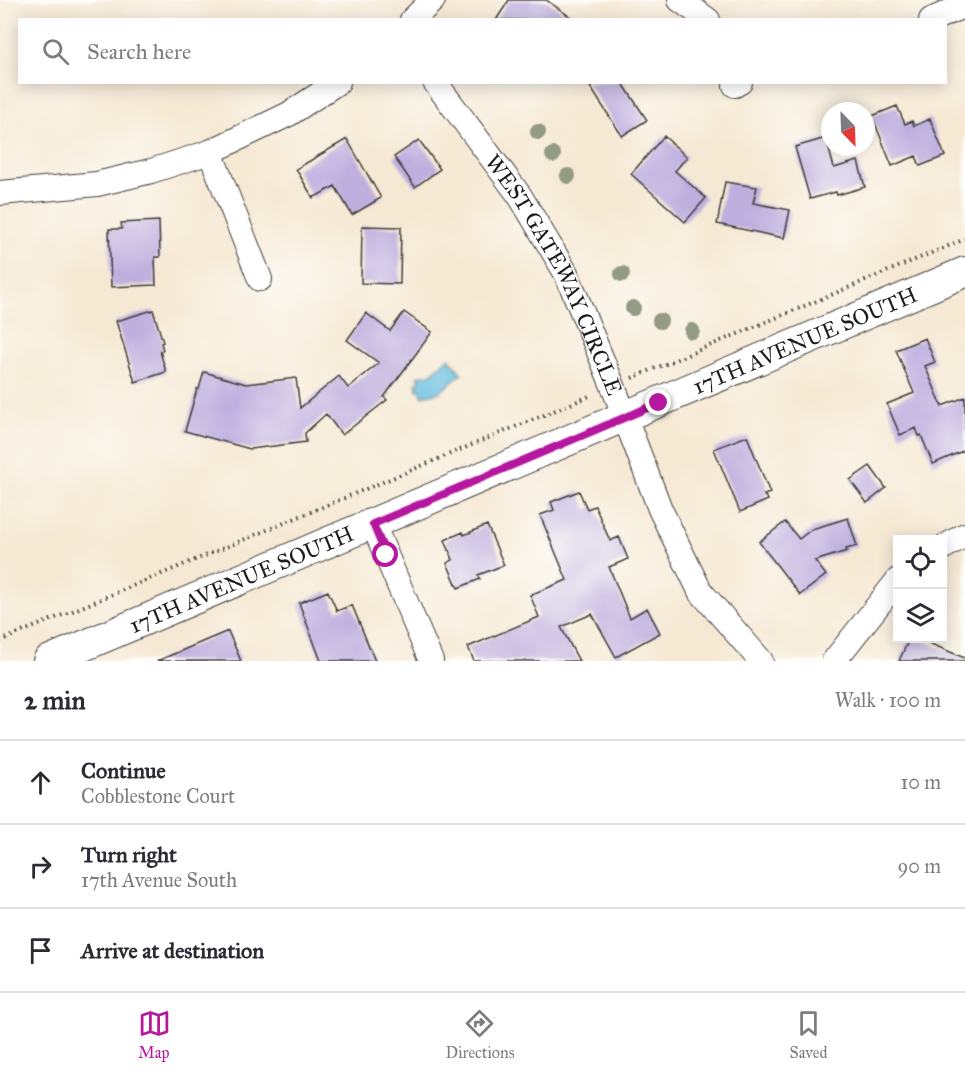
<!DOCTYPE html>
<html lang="en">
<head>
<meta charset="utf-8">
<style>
	:root { --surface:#fff; --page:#f7f7f7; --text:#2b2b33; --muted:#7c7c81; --line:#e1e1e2; --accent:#b5179e }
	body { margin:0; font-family:"IM FELL Great Primer",serif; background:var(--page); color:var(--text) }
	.controls { position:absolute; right:18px; bottom:18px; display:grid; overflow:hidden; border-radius:0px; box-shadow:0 3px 15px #0003 }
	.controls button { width:54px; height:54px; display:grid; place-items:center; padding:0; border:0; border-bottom:2px solid var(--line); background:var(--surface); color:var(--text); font:30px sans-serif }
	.compass { position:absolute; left:821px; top:102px; width:54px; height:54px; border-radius:50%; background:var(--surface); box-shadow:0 3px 15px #0003; rotate:157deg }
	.stop { position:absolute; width:18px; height:18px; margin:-14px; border:4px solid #b5179e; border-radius:50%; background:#fff }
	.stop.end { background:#b5179e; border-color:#fff; box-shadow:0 2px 6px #0008 }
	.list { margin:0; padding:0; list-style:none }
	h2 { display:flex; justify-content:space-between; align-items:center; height:78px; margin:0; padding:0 24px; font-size:26px }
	h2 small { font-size:20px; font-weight:400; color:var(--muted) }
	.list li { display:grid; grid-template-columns:39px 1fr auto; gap:18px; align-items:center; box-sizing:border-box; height:84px; padding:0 24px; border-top:2px solid var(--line) }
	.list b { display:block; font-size:22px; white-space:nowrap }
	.list p { margin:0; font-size:20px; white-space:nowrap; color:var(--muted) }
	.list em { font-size:20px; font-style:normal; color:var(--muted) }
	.icon { flex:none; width:33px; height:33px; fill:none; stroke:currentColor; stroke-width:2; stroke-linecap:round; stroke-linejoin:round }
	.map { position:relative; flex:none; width:965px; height:661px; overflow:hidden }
	.search { position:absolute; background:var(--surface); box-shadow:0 3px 15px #0003; left:18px; right:18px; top:18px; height:66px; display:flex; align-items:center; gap:15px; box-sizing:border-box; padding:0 21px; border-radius:0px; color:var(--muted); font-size:22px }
	.sheet { height:330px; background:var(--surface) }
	nav { display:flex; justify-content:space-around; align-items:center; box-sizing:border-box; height:84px; border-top:2px solid var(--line); background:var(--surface); font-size:16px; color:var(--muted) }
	nav a { display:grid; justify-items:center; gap:3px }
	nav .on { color:var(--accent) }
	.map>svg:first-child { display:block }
	.water { fill:#61bbdf; stroke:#3e6c7e; stroke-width:1.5 }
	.building { fill:#beafdf }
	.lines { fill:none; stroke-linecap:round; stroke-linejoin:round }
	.minor-casing { stroke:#3d3b38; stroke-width:26 }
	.tertiary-casing { stroke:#3d3b38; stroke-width:32 }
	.path { stroke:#3d3b38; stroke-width:4; stroke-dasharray:1.5 4.5; stroke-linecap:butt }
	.minor { stroke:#fff; stroke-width:24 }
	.tertiary { stroke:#fff; stroke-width:30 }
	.tree { fill:#939b84 }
	.route { stroke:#b5179e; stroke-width:8 }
	.labels { text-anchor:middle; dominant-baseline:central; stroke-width:6; stroke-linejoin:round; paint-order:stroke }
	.street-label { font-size:22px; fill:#1c1c1c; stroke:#fdfcf7 }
</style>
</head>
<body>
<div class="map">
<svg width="965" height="661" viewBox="0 0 965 661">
	<rect width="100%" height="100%" fill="#fdfcf7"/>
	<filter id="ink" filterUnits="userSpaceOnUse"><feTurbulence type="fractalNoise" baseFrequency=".0167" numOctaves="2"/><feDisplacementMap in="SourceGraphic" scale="12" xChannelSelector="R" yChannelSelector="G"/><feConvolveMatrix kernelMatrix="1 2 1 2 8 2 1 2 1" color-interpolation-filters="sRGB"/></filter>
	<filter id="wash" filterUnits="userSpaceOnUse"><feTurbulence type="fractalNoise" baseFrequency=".008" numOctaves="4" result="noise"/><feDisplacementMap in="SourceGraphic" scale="24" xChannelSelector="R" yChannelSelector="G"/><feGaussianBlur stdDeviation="1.35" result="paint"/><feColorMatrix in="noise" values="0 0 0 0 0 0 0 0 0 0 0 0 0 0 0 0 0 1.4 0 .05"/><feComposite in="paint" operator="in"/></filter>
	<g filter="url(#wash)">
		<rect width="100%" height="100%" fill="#f6e9d4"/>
		<!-- water -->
		<path class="water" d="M449,358L462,374L440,392L422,396L421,390H417L416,383L420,382L418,376L430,374Z"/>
		<g id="blocks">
			<!-- building -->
			<path class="building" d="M509,0H546L575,20H496Z
				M587,82H622L647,120L622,136Z
				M897,106L905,124L912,121L914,126L930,119L945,156L920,166L916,156L892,166L872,116Z
				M664,136L687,157L675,171L706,198L685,222L631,174Z
				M826,138L834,168L858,161L865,187L837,195L836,192L810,199L795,147Z
				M347,139L381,198L352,215L335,186L313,198L296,169Z
				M419,140L440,169L415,187L394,157Z
				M725,182L757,187L753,203L790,210L784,238L717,224Z
				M159,221L160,257H155L156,285L111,287L109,229H122L121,223Z
				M362,226L401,227L400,284L361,283Z
				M153,310L163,342L161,343L163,350L160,351L166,372L135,382L116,321Z
				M404,312L432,332L384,397L387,400L342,435L326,414L305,433L306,442L250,449L185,431L197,389H199L204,372L246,384L296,378L300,408L339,376L348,388L379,363L347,340L366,313L390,331Z
				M925,338L935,362L925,366L942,406L965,397V450L933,464L921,435L919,436L916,428L900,435L887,404L914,393L896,350Z
				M747,436L770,493L764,495L768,500L740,512L714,449Z
				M870,466L886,488L867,503L850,480Z
				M579,491L587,509L595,506L610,541L619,537L628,559L609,567L630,618L647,608L660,633L616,657L592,614L561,627L579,661H474L468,647L539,617L530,595L567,580L540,515L554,510L551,502Z
				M848,518L857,546L846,549L847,551L815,561L826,575L800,595L759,542L785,522L799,539L812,529Z
				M487,525L504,565L478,575L480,579L458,588L447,563L453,560L445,540L463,532L464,535Z
				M328,591L337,611L352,605L375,661H321L299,603Z
				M228,631L241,661H157Z
				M909,639H919L965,658V661H899Z"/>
		</g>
	</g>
	<g filter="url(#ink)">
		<use href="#blocks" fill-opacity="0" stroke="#3d3b38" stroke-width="1.5"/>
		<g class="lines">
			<defs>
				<g id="minor">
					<path d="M680,0L708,20"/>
					<path d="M412,20L433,0"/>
					<path d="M931,20L965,5"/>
					<path id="s1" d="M435,82L520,196L566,273L613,386L660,509L700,591L761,661"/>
					<path d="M735,85L740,82"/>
					<path d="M210,152L260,279"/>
					<path d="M0,193L97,184L151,171L210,152L289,114L338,82"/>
					<path d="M373,524L431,661"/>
					<path d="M942,548L965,535"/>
					<path d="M834,661L898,580"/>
				</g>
				<g id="tertiary">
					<path id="s2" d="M48,661L965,272"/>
				</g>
			</defs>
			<!-- minor casing -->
			<use href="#minor" class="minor-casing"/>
			<!-- tertiary casing -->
			<use href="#tertiary" class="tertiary-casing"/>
			<!-- path -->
			<path class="path" d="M632,378L965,239
				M0,641L592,395"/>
			<!-- minor -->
			<use href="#minor" class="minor"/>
			<!-- tertiary -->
			<use href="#tertiary" class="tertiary"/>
		</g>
		<!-- trees -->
		<g class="tree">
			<circle cx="538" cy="132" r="8"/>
			<circle cx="553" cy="155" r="8"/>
			<circle cx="568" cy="176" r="8"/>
			<circle cx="622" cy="274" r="8"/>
			<circle cx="633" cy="308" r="8"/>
			<circle cx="660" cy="321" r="8"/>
			<circle cx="692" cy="331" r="8"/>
		</g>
	</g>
	<g class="lines" filter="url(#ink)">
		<!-- route -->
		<path class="route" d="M386,555L373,524L659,403"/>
	</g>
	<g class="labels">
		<!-- street labels -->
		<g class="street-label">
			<text stroke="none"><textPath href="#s1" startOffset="228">WEST GATEWAY CIRCLE</textPath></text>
			<text stroke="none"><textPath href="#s2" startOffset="822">17TH AVENUE SOUTH</textPath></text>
			<text stroke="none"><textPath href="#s2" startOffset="210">17TH AVENUE SOUTH</textPath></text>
		</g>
	</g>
</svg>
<div class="controls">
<button><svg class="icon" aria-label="locate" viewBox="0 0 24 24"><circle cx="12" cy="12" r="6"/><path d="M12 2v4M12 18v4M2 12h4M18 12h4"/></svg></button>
<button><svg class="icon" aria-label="layers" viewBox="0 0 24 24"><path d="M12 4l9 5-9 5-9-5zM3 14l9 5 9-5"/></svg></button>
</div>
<svg class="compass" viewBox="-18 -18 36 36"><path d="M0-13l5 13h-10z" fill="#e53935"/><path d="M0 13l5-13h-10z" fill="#7c7c81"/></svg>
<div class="stop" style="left:386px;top:555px"></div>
<div class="stop end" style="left:659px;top:403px"></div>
<div class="search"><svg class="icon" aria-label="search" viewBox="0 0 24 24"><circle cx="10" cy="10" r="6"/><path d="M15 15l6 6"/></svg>Search here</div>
</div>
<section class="sheet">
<h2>2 min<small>Walk · 100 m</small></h2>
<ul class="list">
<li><svg class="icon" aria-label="ahead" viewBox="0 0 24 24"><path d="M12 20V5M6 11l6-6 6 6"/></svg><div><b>Continue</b><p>Cobblestone Court</p></div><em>10 m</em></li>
<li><svg class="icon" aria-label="right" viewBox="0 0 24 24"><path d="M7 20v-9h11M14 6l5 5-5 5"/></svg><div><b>Turn right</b><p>17th Avenue South</p></div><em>90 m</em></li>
<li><svg class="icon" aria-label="arrive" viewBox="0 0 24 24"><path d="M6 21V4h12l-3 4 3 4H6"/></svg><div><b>Arrive at destination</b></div></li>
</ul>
</section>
<nav>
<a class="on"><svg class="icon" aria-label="map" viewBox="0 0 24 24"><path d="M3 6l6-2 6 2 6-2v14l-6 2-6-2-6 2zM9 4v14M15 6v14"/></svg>Map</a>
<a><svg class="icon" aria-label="directions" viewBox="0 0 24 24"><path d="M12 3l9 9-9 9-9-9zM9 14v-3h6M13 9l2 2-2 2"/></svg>Directions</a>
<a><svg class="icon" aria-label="saved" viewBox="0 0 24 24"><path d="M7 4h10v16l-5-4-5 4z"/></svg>Saved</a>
</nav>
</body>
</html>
